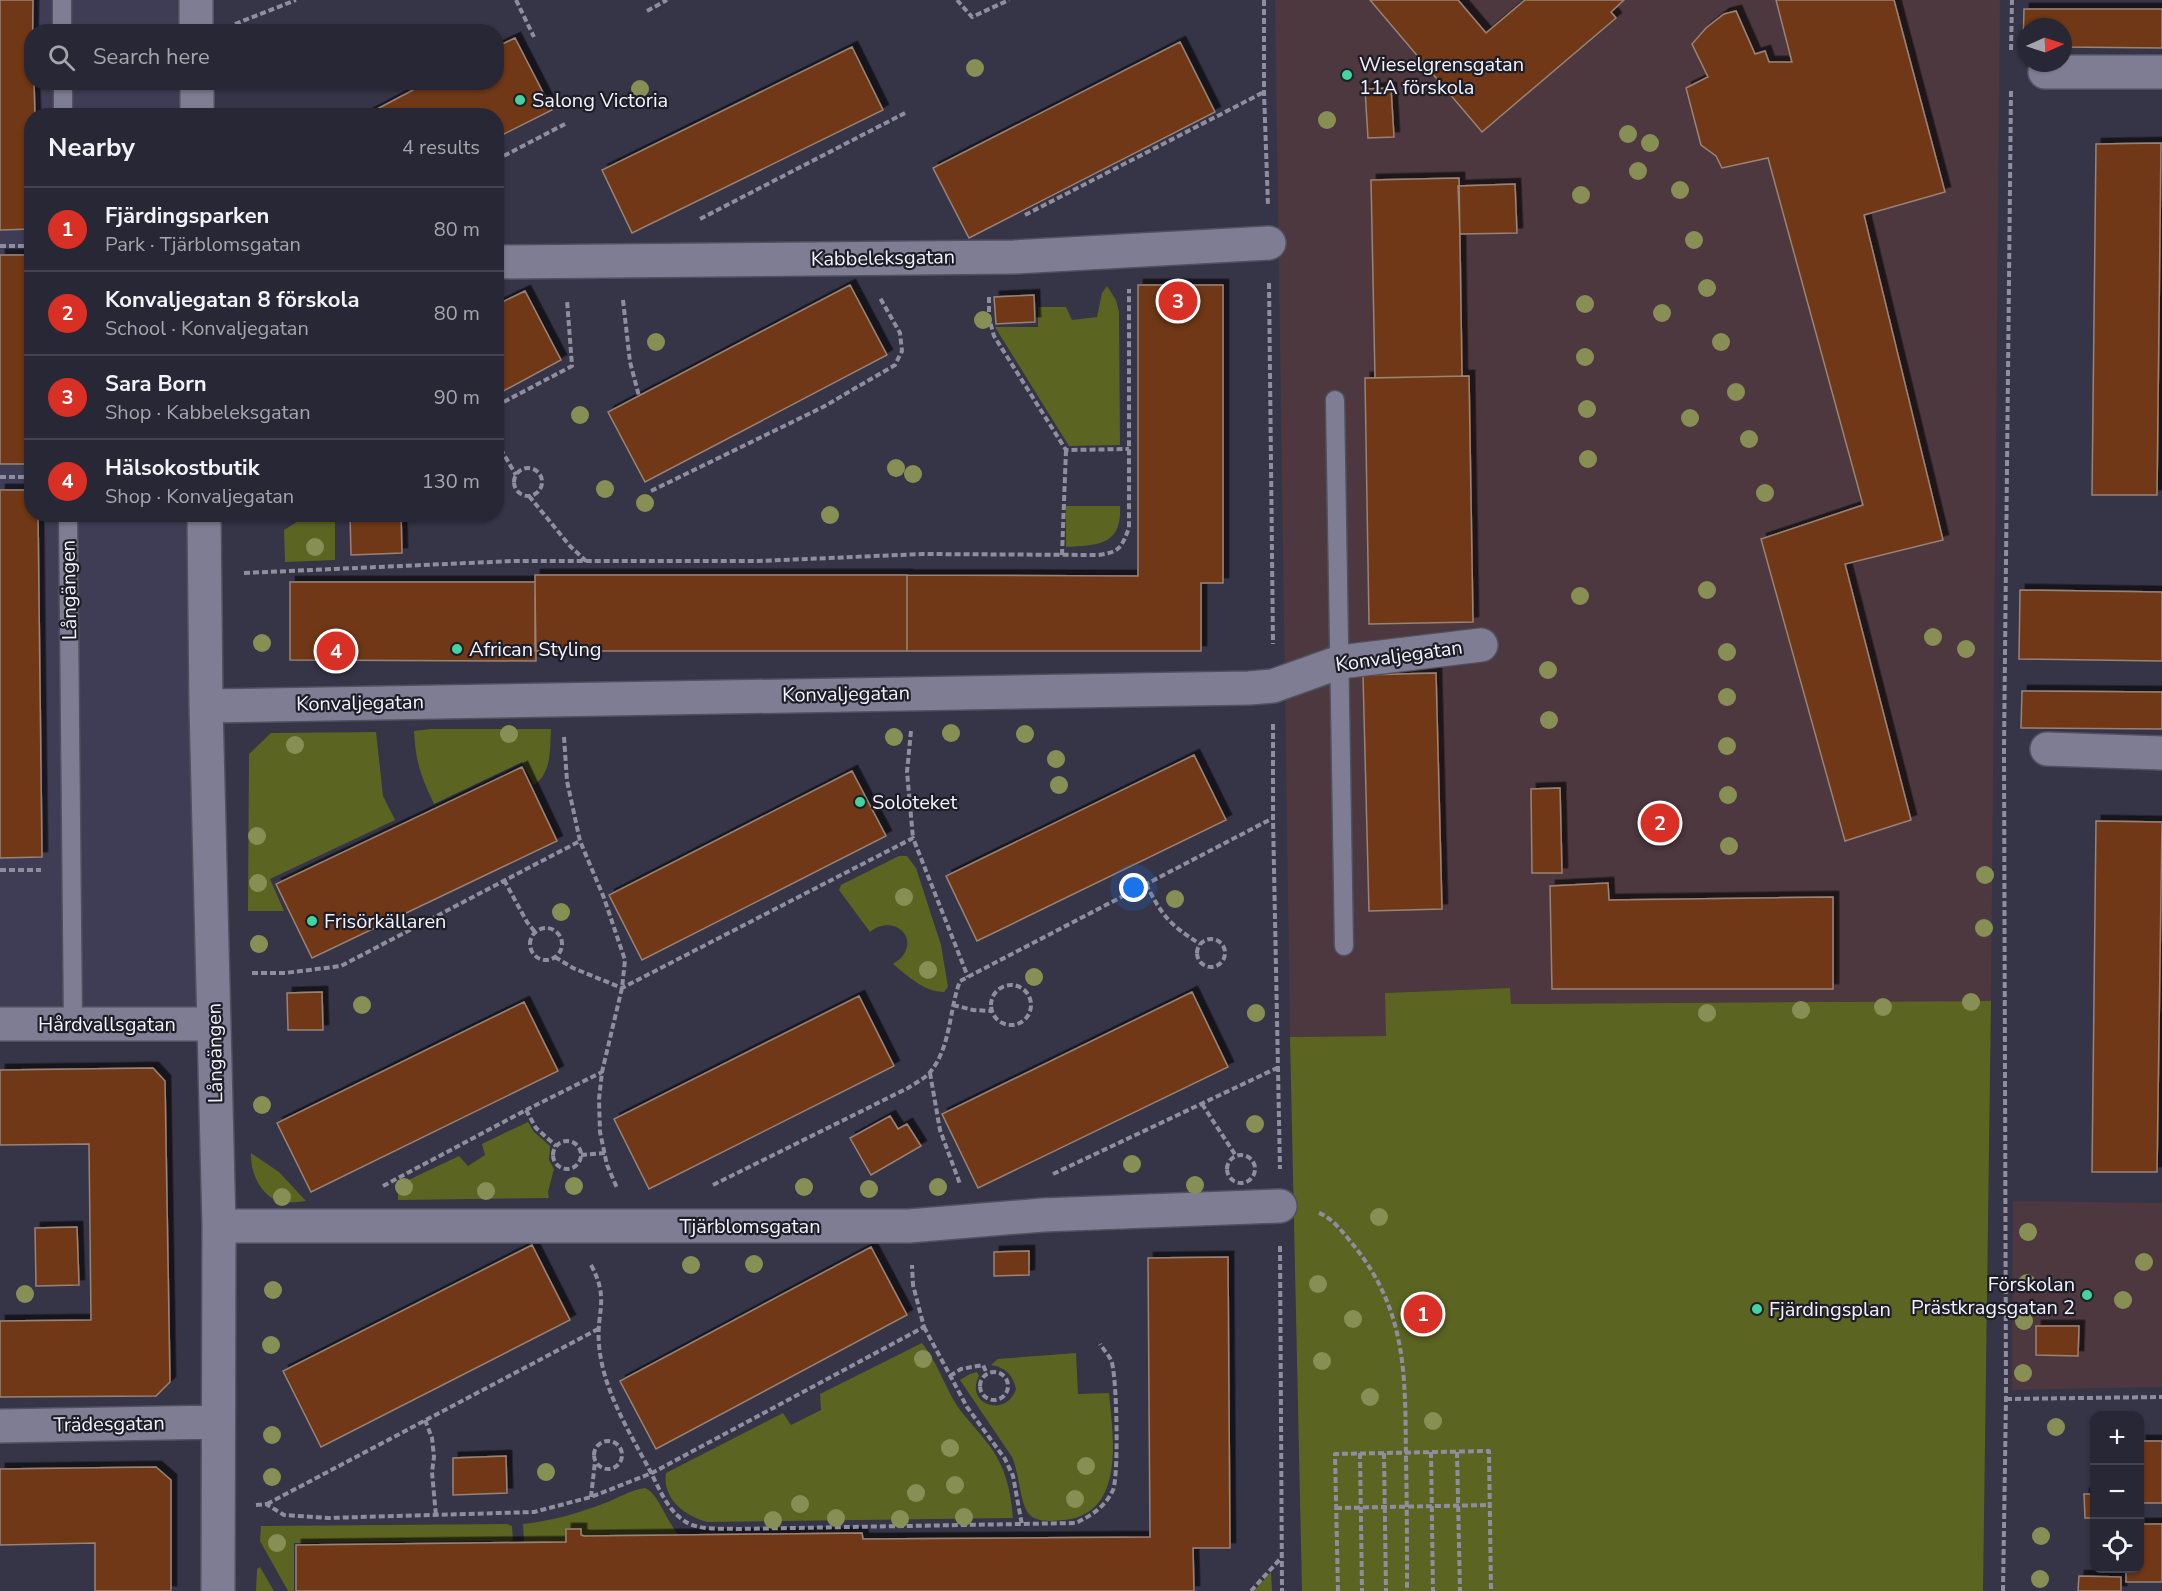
<!DOCTYPE html>
<html lang="en">
<head>
<meta charset="utf-8">
<style>
	:root { --surface:#282735; --page:#343341; --text:#f1f3f6; --muted:#a5a5ad; --line:#444450; --accent:#d93025 }
	body { margin:0; font-family:"Nunito Sans",sans-serif; background:var(--page); color:var(--text) }
	.controls { position:absolute; right:18px; bottom:18px; display:grid; overflow:hidden; border-radius:12px; box-shadow:0 2px 4px #0004 }
	.controls button { width:54px; height:54px; display:grid; place-items:center; padding:0; border:0; border-bottom:2px solid var(--line); background:var(--surface); color:var(--text); font:30px sans-serif }
	.compass { position:absolute; left:2018px; top:18px; width:54px; height:54px; border-radius:50%; background:var(--surface); box-shadow:0 2px 4px #0004; rotate:87deg }
	.you { position:absolute; left:1134px; top:888px; width:21px; height:21px; margin:-15px; border:4px solid #fff; border-radius:50%; background:#1a73e8; box-shadow:0 0 0 9px #1a73e833 }
	.badge { display:grid; place-items:center; width:39px; height:39px; border-radius:50%; background:var(--accent); color:#fff; font-size:20px; font-weight:700 }
	.pin { position:absolute; translate:-50% -50%; border:3px solid #fff; box-shadow:0 2px 6px #0006 }
	.list { margin:0; padding:0; list-style:none }
	h2 { display:flex; justify-content:space-between; align-items:center; height:78px; margin:0; padding:0 24px; font-size:26px }
	h2 small { font-size:20px; font-weight:400; color:var(--muted) }
	.list li { display:grid; grid-template-columns:39px 1fr auto; gap:18px; align-items:center; box-sizing:border-box; height:84px; padding:0 24px; border-top:2px solid var(--line) }
	.list b { display:block; font-size:22px; white-space:nowrap }
	.list p { margin:0; font-size:20px; white-space:nowrap; color:var(--muted) }
	.list em { font-size:20px; font-style:normal; color:var(--muted) }
	.icon { flex:none; width:33px; height:33px; fill:none; stroke:currentColor; stroke-width:2; stroke-linecap:round; stroke-linejoin:round }
	.map { position:relative; flex:none; width:2162px; height:1591px; overflow:hidden }
	.search { position:absolute; background:var(--surface); box-shadow:0 2px 4px #0004; left:24px; top:24px; width:480px; height:66px; display:flex; align-items:center; gap:15px; box-sizing:border-box; padding:0 21px; border-radius:24px; color:var(--muted); font-size:22px }
	.panel { position:absolute; background:var(--surface); box-shadow:0 2px 4px #0004; left:24px; top:108px; width:480px; height:414px; border-radius:24px }
	.map>svg:first-child { display:block }
	.built { fill:#3e3d55 }
	.education { fill:#4c383e }
	.green { fill:#5c6422 }
	.building { fill:#703913; stroke:#998377; stroke-width:1.5; filter:url(#shadow) }
	.lines { fill:none; stroke-linecap:round; stroke-linejoin:round }
	.service-casing { stroke:#50505f; stroke-width:21 }
	.minor-casing { stroke:#50505f; stroke-width:36 }
	.path { stroke:#8f8e9e; stroke-width:4; stroke-dasharray:6 3; stroke-linecap:butt }
	.service { stroke:#7e7d93; stroke-width:18 }
	.minor { stroke:#7e7d93; stroke-width:33 }
	.tree { fill:#878f55 }
	.poi-dot { fill:#41d4a1; stroke:#1e1d26; stroke-width:2 }
	.labels { text-anchor:middle; dominant-baseline:central; stroke-width:4.5; stroke-linejoin:round; paint-order:stroke }
	.poi-label { font-size:20px; fill:#f3f3ff; stroke:#1e1d26; text-anchor:start }
	.street-label { font-size:20px; fill:#f3f3ff; stroke:#1e1d26 }
</style>
</head>
<body>
<div class="map">
<svg width="2162" height="1591" viewBox="0 0 2162 1591">
	<defs>
		<filter id="shadow"><feDropShadow dx="5.5" dy="-5.5" stdDeviation="0" flood-color="#0009"/></filter>
	</defs>
	<rect width="100%" height="100%" fill="#363447"/>
	<!-- built -->
	<path class="built" d="M0,0H188L189,31L32,32V82L189,83L190,115L32,116V514L196,515L204,1010L0,1016Z"/>
	<!-- education -->
	<path class="education" d="M1275,0H2000L1991,1001L1511,1004L1510,988L1386,993V1036L1290,1037Z
		M2013,1201L2162,1203V1387L2012,1390Z"/>
	<!-- green -->
	<path class="green" d="M1107,286L1116,300L1119,312L1120,445L1069,446L995,327H1038V307H1066L1072,320L1097,317L1102,293Z
		M1066,506H1120C1122,546 1098,545 1066,547Z
		M308,515H335V560L285,562L284,530Z
		M431,729H551C550,748 552,773 534,785L522,762L434,804C420,774 416,763 414,731Z
		M376,732L383,796L395,820L270,879L284,911H248L249,754L271,733Z
		M899,856H907L916,868L941,945L948,987L944,992C924,992 908,976 893,964C897,961 902,958 904,954C917,933 890,915 870,932L839,890L841,885Z
		M1510,988L1511,1004L1991,1001L1983,1591H1302L1290,1037L1386,1036L1385,993Z
		M528,1122L534,1132L550,1146L549,1160L554,1169L548,1192L549,1198L398,1200V1185L459,1156L468,1166L485,1155L482,1144Z
		M251,1153L279,1172L306,1201C299,1202 290,1203 282,1202C261,1198 250,1172 251,1153Z
		M922,1343C937,1362 944,1384 956,1404C965,1418 978,1430 988,1444C1005,1465 1011,1491 1013,1518L707,1522C685,1516 662,1499 666,1473L783,1413L791,1425L821,1410L820,1394Z
		M1076,1353L1078,1394L1109,1393C1113,1436 1126,1514 1064,1520C1053,1521 1037,1523 1029,1514C1020,1504 1019,1472 1012,1457L960,1380L970,1374L977,1372L979,1376C964,1404 1006,1419 1016,1389C1013,1375 1005,1367 991,1365L998,1359Z
		M645,1488C658,1493 667,1522 678,1534L582,1535L581,1528H566L565,1542H524L523,1524C551,1521 579,1513 605,1503C619,1498 630,1490 645,1488Z
		M507,1524L512,1526L513,1541L294,1543V1591H288L260,1541L261,1526Z
		M260,1567L274,1591H256L257,1569Z
		M1271,1572L1272,1591H1254Z"/>
	<!-- building -->
	<path class="building" d="M0,0H33L32,82H34L35,116H32V229L0,230Z
		M1370,0H1458L1486,33L1525,0H1624L1611,12L1616,18L1482,132Z
		M1776,0H1894L1945,192L1864,215L1943,540L1845,564L1911,820L1845,841L1761,539L1863,505L1768,158L1722,168L1716,156L1701,145L1686,88L1708,77L1692,44L1706,28L1724,14L1736,11L1755,54L1765,51L1769,62H1792Z
		M2024,9H2162V48L2063,47V27H2027V47H2023Z
		M515,38L552,110L496,138V116H364L428,82H496V47Z
		M1180,42L1215,112L969,238L933,168Z
		M852,47L883,110L632,233L602,170Z
		M1391,88L1394,137L1368,138L1365,89Z
		M2161,143L2157,495H2092L2096,144Z
		M1459,178L1462,376L1375,378L1371,180Z
		M1515,184L1517,233L1460,234L1458,186Z
		M0,255H32V464H0Z
		M850,285L887,355L645,482L608,412Z
		M1138,285H1223V583H1201V651H907V575L1138,576Z
		M525,291L561,360L496,395V305Z
		M1034,295L1035,322L996,324L994,297Z
		M1469,376L1473,622L1369,624L1365,378Z
		M0,490H32V514H38L42,857L0,858Z
		M350,514H401L402,553L351,555Z
		M535,575H907V651H535Z
		M290,582H535L536,661L290,660Z
		M2020,590L2162,592V661L2019,659Z
		M1436,673L1442,909L1369,911L1363,675Z
		M2022,691L2162,692V729L2021,728Z
		M1194,755L1226,820L977,941L946,876Z
		M522,767L557,841L312,958L276,884Z
		M852,771L886,836L642,960L609,895Z
		M1560,788L1562,873H1532L1531,789Z
		M2096,821L2162,822L2157,1172H2092Z
		M1608,883L1609,900L1833,897V989H1552L1550,886Z
		M322,992L323,1030H288L287,993Z
		M1192,992L1228,1067L978,1188L942,1114Z
		M859,996L894,1066L649,1189L614,1119Z
		M524,1002L558,1071L311,1192L277,1123Z
		M153,1068L165,1081L170,1382L156,1396L0,1397V1321L91,1320L89,1144L0,1145V1070Z
		M890,1116L898,1129L907,1124L921,1146L871,1175L850,1138Z
		M77,1227L79,1285L36,1286L35,1228Z
		M532,1245L570,1320L321,1447L283,1371Z
		M871,1247L907,1315L656,1449L620,1381Z
		M1029,1251V1275L994,1276V1252Z
		M1228,1257L1230,1548H1193L1194,1591H296V1545L566,1542V1529H581V1535L584,1536L862,1533L863,1539L1150,1537L1148,1258Z
		M2036,1326H2079L2078,1356L2036,1355Z
		M2141,1441H2162V1503H2140Z
		M506,1456L507,1493L453,1495V1458Z
		M156,1467L171,1480V1591H95V1543L0,1545V1469Z
		M2084,1494H2094V1518H2085Z
		M2140,1524H2162V1582H2126V1568H2140Z
		M2079,1576L2121,1577V1591H2078Z"/>
	<g class="lines">
		<defs>
			<path id="service" d="M62,0V32
				M63,82V116
				M1335,400L1344,946
				M68,514L73,1025"/>
			<path id="minor" d="M196,0V32
				M2045,72H2162
				M197,82V116
				M496,262L1014,257L1269,243
				M204,514L206,706L219,1226L218,1591
				M206,706L1249,688L1273,686L1340,662L1481,645
				M2047,749L2162,753
				M0,1024H214
				M219,1226H909L1043,1215L1280,1206
				M0,1426L217,1422"/>
		</defs>
		<!-- service casing -->
		<use href="#service" class="service-casing"/>
		<!-- minor casing -->
		<use href="#minor" class="minor-casing"/>
		<!-- path -->
		<path class="path" d="M516,0L534,37
			M957,0L972,17L1009,0
			M1264,0V92L1268,206
			M647,11L667,0
			M235,24L296,0
			M2011,50L2012,0
			M496,160L565,124
			M1025,215L1264,92
			M700,219L905,113
			M0,246H32
			M1269,283L1273,644
			M989,297V318L994,336L1066,450L1129,449
			M623,300L630,362L639,396
			M496,406L572,366L567,300
			M496,441L516,475
			M514 482a14 14 0 1 1 28 0a14 14 0 1 1-28 0Z
			M0,477H32
			M651,491L823,407L895,365L902,351L900,333L879,296
			M529,496L570,546L586,561
			M243,517L279,518L287,514
			M1062,555L1066,450
			M244,573L513,561H759L923,554L1098,555C1120,552 1121,548 1129,528V289
			M1273,724V818L1280,1169
			M911,731L907,772L913,838
			M564,737L567,781L580,841L604,898L625,960L622,988L602,1072L599,1099L600,1132L607,1165L617,1188
			M0,870H41
			M504,880L527,922L535,932
			M1146,884C1162,916 1170,925 1200,944
			M530 944a16 16 0 1 1 32 0a16 16 0 1 1-32 0Z
			M1197 953a14 14 0 1 1 28 0a14 14 0 1 1-28 0Z
			M555,957L573,968L622,988L913,838L968,977
			M252,973H285L341,966L580,841
			M991 1005a20 20 0 1 1 40 0a20 20 0 1 1-40 0Z
			M953,1005L973,1010L991,1011
			M930,1073L940,1130L960,1184
			M1202,1104L1236,1156
			M526,1110L536,1128L556,1146
			M553 1155a14 14 0 1 1 28 0a14 14 0 1 1-28 0Z
			M1227 1169a14 14 0 1 1 28 0a14 14 0 1 1-28 0Z
			M581,1155L605,1153
			M1053,1174L1277,1068
			M713,1185L908,1088C915,1083 926,1078 931,1071C951,1046 949,1010 960,981L1273,818
			M383,1186L526,1110L602,1072
			M1319,1213C1333,1218 1345,1235 1355,1247C1408,1314 1405,1378 1406,1459C1407,1503 1407,1547 1407,1591
			M1280,1246L1282,1591
			M591,1265C610,1300 596,1311 599,1345C603,1389 627,1428 648,1467C658,1485 665,1507 683,1520C698,1531 718,1528 736,1529L1076,1523C1092,1515 1105,1507 1113,1490C1119,1476 1117,1372 1111,1360C1108,1354 1103,1349 1100,1344
			M924,1327L967,1407L1005,1459L1013,1476L1022,1525
			M980 1386a14 14 0 1 1 28 0a14 14 0 1 1-28 0Z
			M950,1376L961,1369L983,1365L987,1374
			M2006,1399L2162,1397
			M425,1420L432,1438L434,1457L432,1472L436,1516
			M594 1455a14 14 0 1 1 28 0a14 14 0 1 1-28 0Z
			M1431,1452L1433,1591
			M1457,1452L1460,1591
			M1360,1453L1362,1591
			M1384,1453L1386,1591
			M591,1497L595,1462
			M267,1504L600,1328
			M256,1505L266,1504L284,1515L328,1518L534,1512L591,1497L652,1473L924,1327L913,1285L912,1265
			M1336,1508L1490,1505
			M1251,1591L1281,1558
			M1338,1591L1335,1454L1489,1451L1491,1591
			M2003,1591L2006,1399L2004,749L2011,91"/>
		<!-- service -->
		<use href="#service" class="service"/>
		<!-- minor -->
		<use href="#minor" class="minor"/>
	</g>
	<!-- trees -->
	<g class="tree">
		<circle cx="975" cy="68" r="9"/>
		<circle cx="640" cy="89" r="9"/>
		<circle cx="1327" cy="120" r="9"/>
		<circle cx="1628" cy="134" r="9"/>
		<circle cx="1650" cy="143" r="9"/>
		<circle cx="1638" cy="171" r="9"/>
		<circle cx="1680" cy="190" r="9"/>
		<circle cx="1581" cy="195" r="9"/>
		<circle cx="1694" cy="240" r="9"/>
		<circle cx="1707" cy="288" r="9"/>
		<circle cx="1585" cy="304" r="9"/>
		<circle cx="1662" cy="313" r="9"/>
		<circle cx="983" cy="320" r="9"/>
		<circle cx="656" cy="342" r="9"/>
		<circle cx="1721" cy="342" r="9"/>
		<circle cx="1585" cy="357" r="9"/>
		<circle cx="1736" cy="392" r="9"/>
		<circle cx="1587" cy="409" r="9"/>
		<circle cx="580" cy="415" r="9"/>
		<circle cx="1690" cy="418" r="9"/>
		<circle cx="1749" cy="439" r="9"/>
		<circle cx="1588" cy="459" r="9"/>
		<circle cx="896" cy="468" r="9"/>
		<circle cx="913" cy="474" r="9"/>
		<circle cx="605" cy="489" r="9"/>
		<circle cx="1765" cy="493" r="9"/>
		<circle cx="645" cy="503" r="9"/>
		<circle cx="830" cy="515" r="9"/>
		<circle cx="315" cy="547" r="9"/>
		<circle cx="1707" cy="590" r="9"/>
		<circle cx="1580" cy="596" r="9"/>
		<circle cx="1933" cy="637" r="9"/>
		<circle cx="262" cy="643" r="9"/>
		<circle cx="1966" cy="649" r="9"/>
		<circle cx="1727" cy="652" r="9"/>
		<circle cx="1548" cy="670" r="9"/>
		<circle cx="1727" cy="697" r="9"/>
		<circle cx="1549" cy="720" r="9"/>
		<circle cx="951" cy="733" r="9"/>
		<circle cx="509" cy="734" r="9"/>
		<circle cx="1025" cy="734" r="9"/>
		<circle cx="894" cy="737" r="9"/>
		<circle cx="295" cy="745" r="9"/>
		<circle cx="1727" cy="746" r="9"/>
		<circle cx="1056" cy="759" r="9"/>
		<circle cx="1059" cy="785" r="9"/>
		<circle cx="1728" cy="795" r="9"/>
		<circle cx="257" cy="836" r="9"/>
		<circle cx="1729" cy="846" r="9"/>
		<circle cx="1985" cy="875" r="9"/>
		<circle cx="258" cy="883" r="9"/>
		<circle cx="904" cy="897" r="9"/>
		<circle cx="1175" cy="899" r="9"/>
		<circle cx="561" cy="912" r="9"/>
		<circle cx="1984" cy="928" r="9"/>
		<circle cx="259" cy="944" r="9"/>
		<circle cx="928" cy="970" r="9"/>
		<circle cx="1034" cy="977" r="9"/>
		<circle cx="1971" cy="1002" r="9"/>
		<circle cx="362" cy="1005" r="9"/>
		<circle cx="1883" cy="1007" r="9"/>
		<circle cx="1801" cy="1010" r="9"/>
		<circle cx="1256" cy="1013" r="9"/>
		<circle cx="1707" cy="1013" r="9"/>
		<circle cx="262" cy="1105" r="9"/>
		<circle cx="1255" cy="1124" r="9"/>
		<circle cx="1132" cy="1164" r="9"/>
		<circle cx="1195" cy="1185" r="9"/>
		<circle cx="574" cy="1186" r="9"/>
		<circle cx="404" cy="1187" r="9"/>
		<circle cx="804" cy="1187" r="9"/>
		<circle cx="938" cy="1187" r="9"/>
		<circle cx="869" cy="1189" r="9"/>
		<circle cx="486" cy="1191" r="9"/>
		<circle cx="282" cy="1197" r="9"/>
		<circle cx="1379" cy="1217" r="9"/>
		<circle cx="2028" cy="1232" r="9"/>
		<circle cx="2144" cy="1262" r="9"/>
		<circle cx="754" cy="1264" r="9"/>
		<circle cx="691" cy="1265" r="9"/>
		<circle cx="2027" cy="1283" r="9"/>
		<circle cx="1318" cy="1284" r="9"/>
		<circle cx="273" cy="1290" r="9"/>
		<circle cx="25" cy="1294" r="9"/>
		<circle cx="2123" cy="1300" r="9"/>
		<circle cx="1353" cy="1319" r="9"/>
		<circle cx="2024" cy="1321" r="9"/>
		<circle cx="271" cy="1345" r="9"/>
		<circle cx="923" cy="1359" r="9"/>
		<circle cx="1322" cy="1361" r="9"/>
		<circle cx="2023" cy="1373" r="9"/>
		<circle cx="1370" cy="1397" r="9"/>
		<circle cx="1433" cy="1421" r="9"/>
		<circle cx="2056" cy="1427" r="9"/>
		<circle cx="272" cy="1435" r="9"/>
		<circle cx="950" cy="1448" r="9"/>
		<circle cx="1086" cy="1466" r="9"/>
		<circle cx="546" cy="1472" r="9"/>
		<circle cx="272" cy="1477" r="9"/>
		<circle cx="955" cy="1485" r="9"/>
		<circle cx="916" cy="1493" r="9"/>
		<circle cx="1075" cy="1499" r="9"/>
		<circle cx="800" cy="1504" r="9"/>
		<circle cx="964" cy="1517" r="9"/>
		<circle cx="836" cy="1518" r="9"/>
		<circle cx="900" cy="1519" r="9"/>
		<circle cx="773" cy="1520" r="9"/>
		<circle cx="2041" cy="1536" r="9"/>
		<circle cx="277" cy="1543" r="9"/>
		<circle cx="2040" cy="1579" r="9"/>
	</g>
	<!-- markers -->
	<g class="poi-dot">
		<circle cx="1347" cy="75" r="6"/>
		<circle cx="520" cy="100" r="6"/>
		<circle cx="457" cy="649" r="6"/>
		<circle cx="860" cy="802" r="6"/>
		<circle cx="312" cy="921" r="6"/>
		<circle cx="2087" cy="1295" r="6"/>
		<circle cx="1757" cy="1309" r="6"/>
	</g>
	<g class="labels">
		<!-- poi labels -->
		<g class="poi-label">
			<text x="1359" y="64">Wieselgrensgatan<tspan x="1359" dy="23">11A förskola</tspan></text>
			<text x="532" y="100">Salong Victoria</text>
			<text x="469" y="649">African Styling</text>
			<text x="872" y="802">Soloteket</text>
			<text x="324" y="921">Frisörkällaren</text>
			<text x="2075" y="1284" text-anchor="end">Förskolan<tspan x="2075" dy="23">Prästkragsgatan 2</tspan></text>
			<text x="1769" y="1309">Fjärdingsplan</text>
		</g>
		<!-- street labels -->
		<g class="street-label">
			<text transform="translate(883 258) rotate(-1)">Kabbeleksgatan</text>
			<text transform="translate(69 590) rotate(-91)">Långängen</text>
			<text transform="translate(1399 656) rotate(-8)">Konvaljegatan</text>
			<text transform="translate(846 694) rotate(-1)">Konvaljegatan</text>
			<text transform="translate(360 703) rotate(-1)">Konvaljegatan</text>
			<text x="107" y="1024">Hårdvallsgatan</text>
			<text transform="translate(215 1053) rotate(-91)">Långängen</text>
			<text x="750" y="1226">Tjärblomsgatan</text>
			<text transform="translate(109 1424) rotate(-1)">Trädesgatan</text>
		</g>
	</g>
</svg>
<div class="controls">
<button>+</button>
<button>−</button>
<button><svg class="icon" aria-label="locate" viewBox="0 0 24 24"><circle cx="12" cy="12" r="6"/><path d="M12 2v4M12 18v4M2 12h4M18 12h4"/></svg></button>
</div>
<svg class="compass" viewBox="-18 -18 36 36"><path d="M0-13l5 13h-10z" fill="#e53935"/><path d="M0 13l5-13h-10z" fill="#a5a5ad"/></svg>
<div class="you"></div>
<div class="pin badge" style="left:1423px;top:1314px">1</div>
<div class="pin badge" style="left:1660px;top:823px">2</div>
<div class="pin badge" style="left:1178px;top:301px">3</div>
<div class="pin badge" style="left:336px;top:651px">4</div>
<div class="search"><svg class="icon" aria-label="search" viewBox="0 0 24 24"><circle cx="10" cy="10" r="6"/><path d="M15 15l6 6"/></svg>Search here</div>
<section class="panel">
<h2>Nearby<small>4 results</small></h2>
<ul class="list">
<li><span class="badge">1</span><div><b>Fjärdingsparken</b><p>Park · Tjärblomsgatan</p></div><em>80 m</em></li>
<li><span class="badge">2</span><div><b>Konvaljegatan 8 förskola</b><p>School · Konvaljegatan</p></div><em>80 m</em></li>
<li><span class="badge">3</span><div><b>Sara Born</b><p>Shop · Kabbeleksgatan</p></div><em>90 m</em></li>
<li><span class="badge">4</span><div><b>Hälsokostbutik</b><p>Shop · Konvaljegatan</p></div><em>130 m</em></li>
</ul>
</section>
</div>
</body>
</html>
